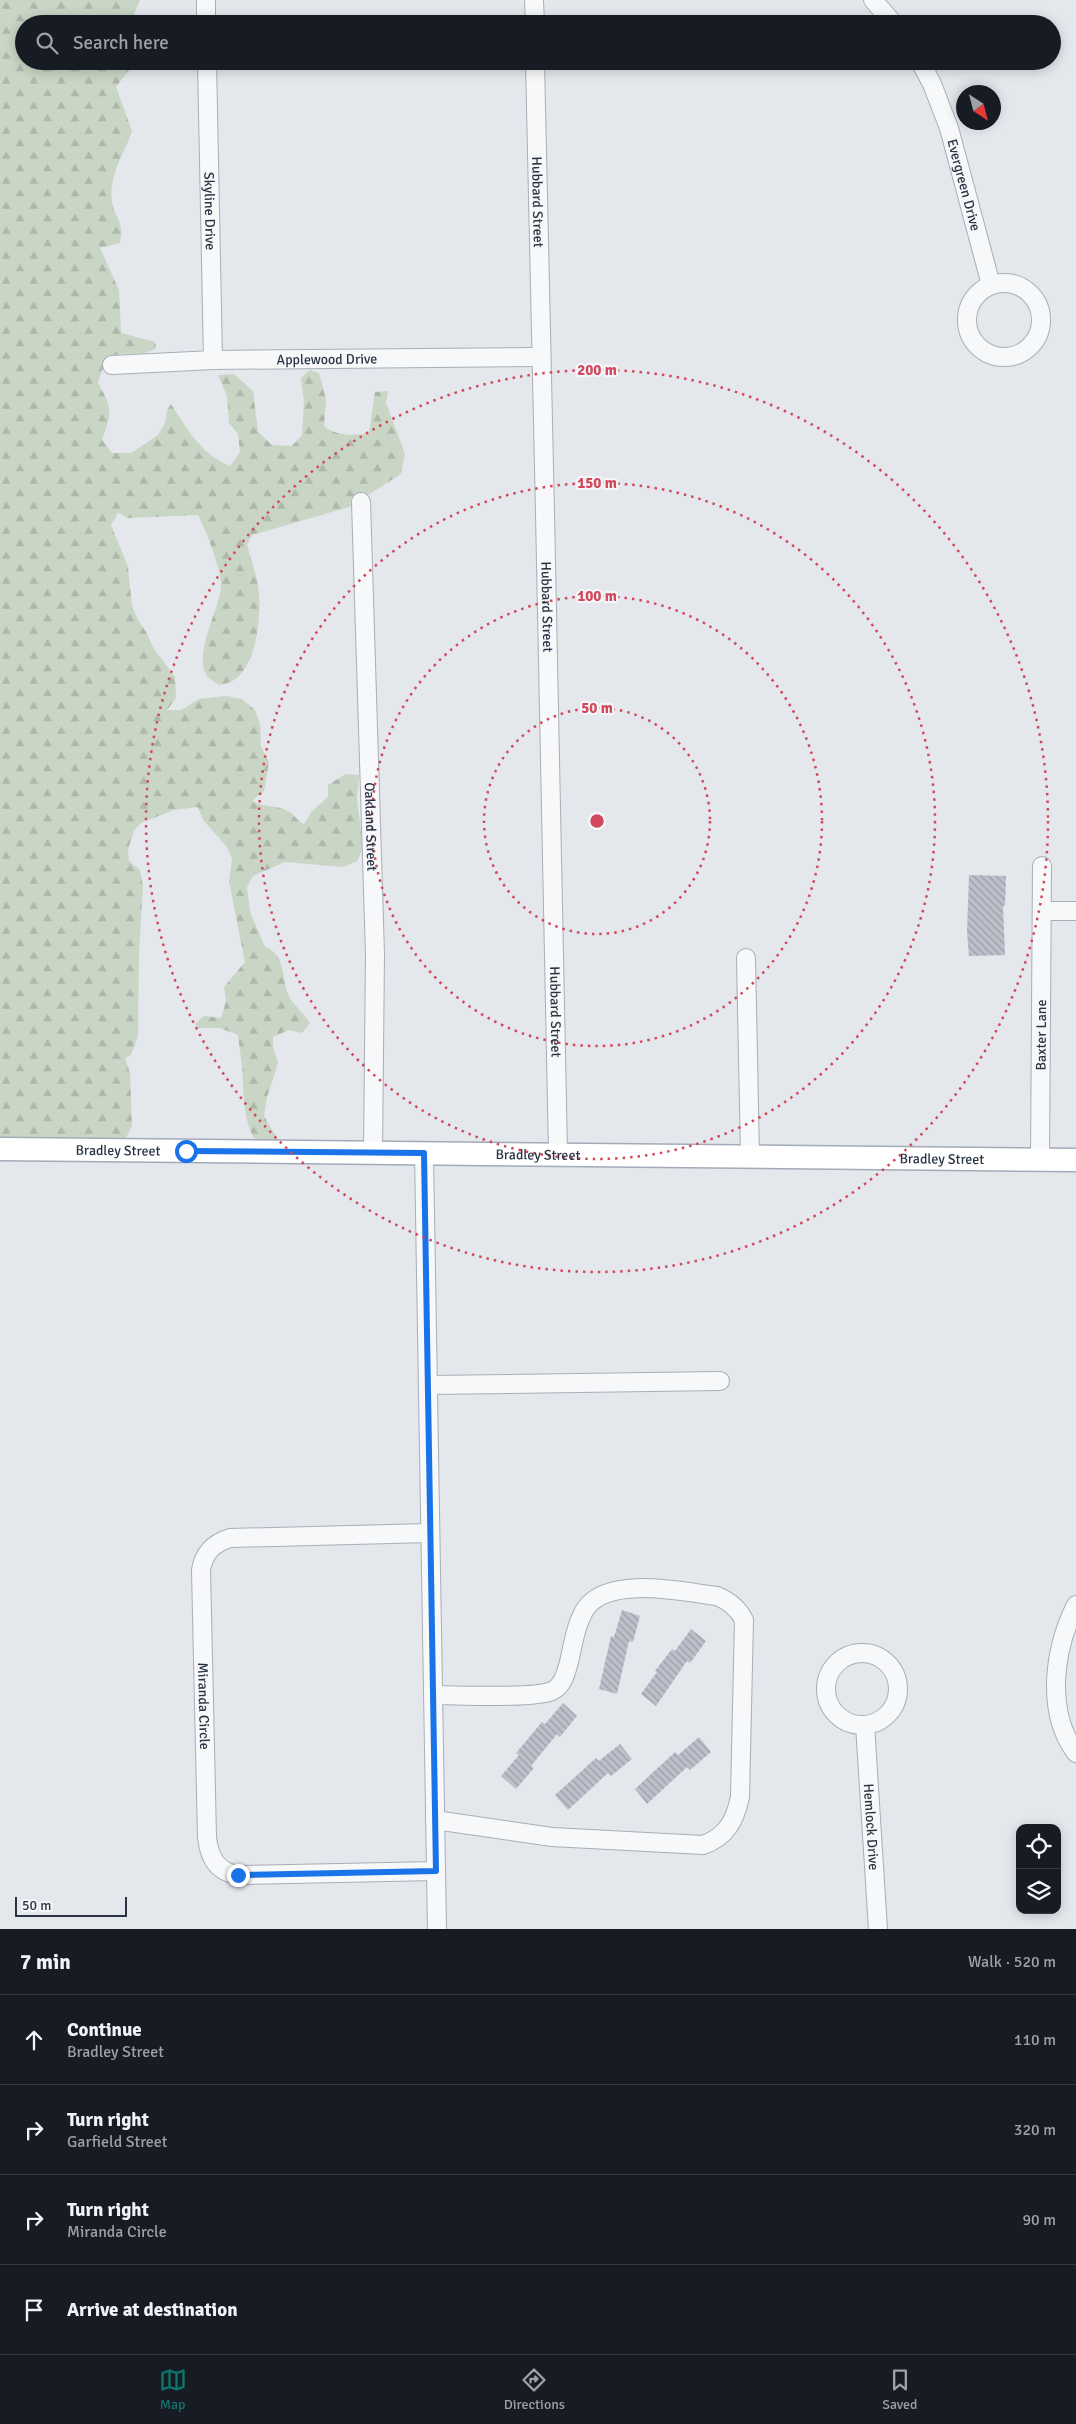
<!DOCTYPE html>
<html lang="en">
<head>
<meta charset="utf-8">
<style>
	:root { --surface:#171b24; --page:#242831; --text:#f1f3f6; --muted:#9ea1a6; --line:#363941; --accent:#0f766e }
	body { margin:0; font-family:Signika,sans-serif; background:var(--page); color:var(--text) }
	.controls { position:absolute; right:15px; bottom:15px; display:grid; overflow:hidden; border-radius:10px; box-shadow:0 2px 12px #0003 }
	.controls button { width:45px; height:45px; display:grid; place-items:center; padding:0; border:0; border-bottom:1px solid var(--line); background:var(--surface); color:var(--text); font:25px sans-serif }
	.compass { position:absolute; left:956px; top:85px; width:45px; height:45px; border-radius:50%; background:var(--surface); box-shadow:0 2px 12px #0003; rotate:144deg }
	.scale { position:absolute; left:15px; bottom:12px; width:112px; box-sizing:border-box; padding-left:5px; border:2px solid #2b3445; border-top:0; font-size:14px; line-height:18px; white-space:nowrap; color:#2b3445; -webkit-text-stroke:4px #f4f6f9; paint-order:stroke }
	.stop { position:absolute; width:15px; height:15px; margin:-11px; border:4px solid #1a73e8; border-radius:50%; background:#fff }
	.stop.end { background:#1a73e8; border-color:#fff; box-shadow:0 1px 5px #0008 }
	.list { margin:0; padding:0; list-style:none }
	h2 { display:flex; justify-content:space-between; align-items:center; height:65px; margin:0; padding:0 20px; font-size:21px }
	h2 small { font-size:16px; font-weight:400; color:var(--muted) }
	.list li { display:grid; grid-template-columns:32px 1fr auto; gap:15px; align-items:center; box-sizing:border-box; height:90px; padding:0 20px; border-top:1px solid var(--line) }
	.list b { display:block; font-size:19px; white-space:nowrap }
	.list p { margin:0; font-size:16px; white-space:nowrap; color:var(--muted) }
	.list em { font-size:16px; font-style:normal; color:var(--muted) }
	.icon { flex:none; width:28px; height:28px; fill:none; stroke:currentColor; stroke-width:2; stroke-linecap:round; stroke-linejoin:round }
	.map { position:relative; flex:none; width:1076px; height:1929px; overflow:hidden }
	.search { position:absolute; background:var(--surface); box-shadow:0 2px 12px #0003; left:15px; right:15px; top:15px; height:55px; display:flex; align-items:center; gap:12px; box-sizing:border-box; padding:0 18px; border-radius:28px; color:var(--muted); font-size:19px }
	.sheet { height:425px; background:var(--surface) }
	nav { display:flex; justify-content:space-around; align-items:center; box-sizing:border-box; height:70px; border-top:1px solid var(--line); background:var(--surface); font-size:14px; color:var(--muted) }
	nav a { display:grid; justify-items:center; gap:2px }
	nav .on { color:var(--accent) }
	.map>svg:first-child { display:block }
	.forest { fill:url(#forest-firs) }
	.building { fill:url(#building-back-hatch) }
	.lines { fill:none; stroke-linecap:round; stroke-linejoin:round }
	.minor-casing { stroke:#a9aeb7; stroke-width:20 }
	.major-casing { stroke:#a3abb8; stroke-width:25 }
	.minor { stroke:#f7f8fa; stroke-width:18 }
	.major { stroke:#fff; stroke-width:22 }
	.route { stroke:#1a73e8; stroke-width:6 }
	.ring { fill:none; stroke:#d1495b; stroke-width:2.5; stroke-dasharray:2.5 5 }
	.labels { text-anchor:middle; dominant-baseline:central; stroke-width:4.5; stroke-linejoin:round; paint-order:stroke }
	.street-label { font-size:14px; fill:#2b3445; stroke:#f4f6f9 }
	.centre { fill:#d1495b; stroke:#f4f6f9; stroke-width:2.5 }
	.ring-label { font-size:15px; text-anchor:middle; font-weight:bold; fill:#d1495b; stroke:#f4f6f9; stroke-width:4.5; stroke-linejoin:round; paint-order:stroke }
</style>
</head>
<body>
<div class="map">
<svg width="1076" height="1929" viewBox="0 0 1076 1929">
	<defs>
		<pattern id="forest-firs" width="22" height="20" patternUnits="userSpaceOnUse" patternTransform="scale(1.25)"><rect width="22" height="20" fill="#c9d6c5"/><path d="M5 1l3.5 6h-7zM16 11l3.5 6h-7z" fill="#adb8ab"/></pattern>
		<pattern id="building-back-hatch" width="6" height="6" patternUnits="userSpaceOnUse" patternTransform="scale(1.25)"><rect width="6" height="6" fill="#bbc0ca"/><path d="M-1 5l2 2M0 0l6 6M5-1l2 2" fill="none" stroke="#989da6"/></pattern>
	</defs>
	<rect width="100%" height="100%" fill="#e4e7ec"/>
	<!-- forest -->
	<path class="forest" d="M0,0H140L130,24H24V61H136L116,87L132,131C124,154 108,177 112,202C116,222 124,218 120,243L100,248L119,290L121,333L155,342L156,348C131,364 110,336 98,383C113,409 112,412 102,440L112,453H131L158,435L165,423L167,410L171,404C187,429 201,454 230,466L240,452L238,434L229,423L227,396L218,375L234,374L253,391L258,432L272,445L292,446L302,435L304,402L301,378L310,370L319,373L326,399L324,426C336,436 353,436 369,433L375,392L388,391L386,403L405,454L401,474L349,507L252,535L247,545C251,559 256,573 258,586C262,613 258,663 234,680C230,683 224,684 219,685C216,682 209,679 207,676C192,653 221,608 221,585C221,569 206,530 198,515L128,518L118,513L111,525L128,567L132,606L138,620L146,632L154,649L175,677L176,698L167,710H181L199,699L226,696L242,699L255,710L260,724L261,746L269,762L264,791L252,801C264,808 278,805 288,811C294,814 297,821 304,824L312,811L328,797V785L346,774L359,775L357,799L363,848L357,861L343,867L285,862L253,876L247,887L250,912L265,947C286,954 281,977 288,994C291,1002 305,1015 310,1023L302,1033L289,1030L273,1037V1047L278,1063L267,1097L264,1116L278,1140L269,1143L254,1138C242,1115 244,1092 242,1067C241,1056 239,1046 238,1035L220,1028H199L195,1024L204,1016L221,1018L226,1001L224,987L245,962L229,881L232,859L227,847L203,820L198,807L174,810L141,823L134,831L128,849L129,861L140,870L143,887L139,952L138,1036L131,1055L125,1058L130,1073L132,1126L125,1139L78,1141L63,1137L44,1142L0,1141Z"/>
	<!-- building -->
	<path class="building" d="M969,875L1006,876L1005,906H1003L1005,955L969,956L967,932Z
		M622,1610L640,1616L633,1642L629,1641L617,1694L599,1689L611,1636L614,1637Z
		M691,1629L706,1641L690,1663L687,1661L656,1706L641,1694L657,1672L655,1671L672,1649L675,1651Z
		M563,1703L577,1716L560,1737L557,1734L531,1766L534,1768L516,1789L501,1776L519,1755L516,1753L542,1722L545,1724Z
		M699,1737L711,1752L690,1770L687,1767L647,1804L635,1789L675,1752L678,1755Z
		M620,1744L632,1759L611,1776L608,1773L568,1810L555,1795L596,1758L599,1761Z"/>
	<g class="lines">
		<defs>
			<g id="minor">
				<path d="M206,0V24"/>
				<path d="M534,0L535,24"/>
				<path d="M873,0L894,24"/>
				<path id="s1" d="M207,61L213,360"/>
				<path id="s2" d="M535,61C542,425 553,789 558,1153"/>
				<path id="s3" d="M920,61L932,84L949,128L991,285"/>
				<circle cx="1004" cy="320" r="37"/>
				<path id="s4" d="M112,365L213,360L541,357"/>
				<path id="s5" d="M361,502L375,954L373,1152"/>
				<path d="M1042,911H1076"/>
				<path d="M746,958L750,1156"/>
				<path d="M424,1153L437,1929"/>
				<path id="s6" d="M1040,1160L1042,866"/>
				<path d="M428,1385L720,1381"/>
				<path id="s7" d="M430,1533L230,1538C214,1543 204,1552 201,1570L207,1837C209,1857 217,1872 238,1875L436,1871"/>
				<path d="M1076,1605C1054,1649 1045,1711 1076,1753"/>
				<circle cx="862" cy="1689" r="36"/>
				<path d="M434,1695C459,1695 533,1699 552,1691C563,1686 566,1673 569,1662C573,1645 576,1623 586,1608C609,1575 684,1592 717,1596C729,1601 738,1608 744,1620L740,1797C735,1821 726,1837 703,1845L552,1837L435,1820"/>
				<path id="s8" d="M865,1725L878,1929"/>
			</g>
			<g id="major">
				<path id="s9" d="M0,1149L1076,1160"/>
			</g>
		</defs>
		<!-- minor casing -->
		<use href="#minor" class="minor-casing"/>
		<!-- major casing -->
		<use href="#major" class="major-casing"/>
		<!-- minor -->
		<use href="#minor" class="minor"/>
		<!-- major -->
		<use href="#major" class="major"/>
	</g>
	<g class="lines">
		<!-- route -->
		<path class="route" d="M186,1151L424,1153L436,1871L238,1875"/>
	</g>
	<!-- distance rings -->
	<g class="ring">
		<circle cx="597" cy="821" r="113"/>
		<circle cx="597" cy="821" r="225"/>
		<circle cx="597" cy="821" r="338"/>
		<circle cx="597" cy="821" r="451"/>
	</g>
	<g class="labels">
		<!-- street labels -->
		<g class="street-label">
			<text stroke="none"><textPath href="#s3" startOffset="132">Evergreen Drive</textPath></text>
			<text stroke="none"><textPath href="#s2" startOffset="141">Hubbard Street</textPath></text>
			<text stroke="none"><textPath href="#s1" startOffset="150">Skyline Drive</textPath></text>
			<text stroke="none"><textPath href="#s4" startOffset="215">Applewood Drive</textPath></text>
			<text stroke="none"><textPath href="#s2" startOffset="546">Hubbard Street</textPath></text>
			<text stroke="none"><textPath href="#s5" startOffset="325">Oakland Street</textPath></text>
			<text stroke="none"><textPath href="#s2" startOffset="951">Hubbard Street</textPath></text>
			<text stroke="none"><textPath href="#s6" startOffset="125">Baxter Lane</textPath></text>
			<text stroke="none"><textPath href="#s9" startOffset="118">Bradley Street</textPath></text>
			<text stroke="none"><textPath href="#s9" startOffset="538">Bradley Street</textPath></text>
			<text stroke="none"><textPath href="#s9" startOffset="942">Bradley Street</textPath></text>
			<text stroke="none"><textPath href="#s7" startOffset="382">Miranda Circle</textPath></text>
			<text stroke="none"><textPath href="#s8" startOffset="102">Hemlock Drive</textPath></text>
		</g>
	</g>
	<circle cx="597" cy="821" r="8" class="centre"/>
	<g class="ring-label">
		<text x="597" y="375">200 m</text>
		<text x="597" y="488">150 m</text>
		<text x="597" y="601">100 m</text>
		<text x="597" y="713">50 m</text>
	</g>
</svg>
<div class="controls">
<button><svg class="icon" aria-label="locate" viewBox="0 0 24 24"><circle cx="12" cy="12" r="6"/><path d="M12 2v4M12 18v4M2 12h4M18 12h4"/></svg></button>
<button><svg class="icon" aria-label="layers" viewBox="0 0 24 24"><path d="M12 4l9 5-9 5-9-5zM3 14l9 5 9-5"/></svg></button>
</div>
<svg class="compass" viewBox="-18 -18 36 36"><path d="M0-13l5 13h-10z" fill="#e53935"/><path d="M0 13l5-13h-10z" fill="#9ea1a6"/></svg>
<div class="scale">50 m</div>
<div class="stop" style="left:186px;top:1151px"></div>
<div class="stop end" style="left:238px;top:1875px"></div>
<div class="search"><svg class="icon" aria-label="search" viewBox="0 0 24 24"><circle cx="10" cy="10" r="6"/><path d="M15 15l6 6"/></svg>Search here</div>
</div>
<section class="sheet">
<h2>7 min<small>Walk · 520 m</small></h2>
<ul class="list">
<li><svg class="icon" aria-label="ahead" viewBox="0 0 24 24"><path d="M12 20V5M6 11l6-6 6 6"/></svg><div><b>Continue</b><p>Bradley Street</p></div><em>110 m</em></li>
<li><svg class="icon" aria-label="right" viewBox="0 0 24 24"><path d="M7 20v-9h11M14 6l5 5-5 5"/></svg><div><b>Turn right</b><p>Garfield Street</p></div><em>320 m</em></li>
<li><svg class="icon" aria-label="right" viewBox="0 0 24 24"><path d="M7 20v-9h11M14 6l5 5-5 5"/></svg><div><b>Turn right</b><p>Miranda Circle</p></div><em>90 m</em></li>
<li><svg class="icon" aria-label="arrive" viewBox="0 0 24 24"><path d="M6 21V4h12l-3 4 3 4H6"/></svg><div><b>Arrive at destination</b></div></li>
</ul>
</section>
<nav>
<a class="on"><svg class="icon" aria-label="map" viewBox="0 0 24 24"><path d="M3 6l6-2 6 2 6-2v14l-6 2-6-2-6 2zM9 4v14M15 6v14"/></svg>Map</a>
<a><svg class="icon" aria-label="directions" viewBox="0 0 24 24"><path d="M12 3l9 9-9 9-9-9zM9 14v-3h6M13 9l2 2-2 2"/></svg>Directions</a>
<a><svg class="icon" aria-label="saved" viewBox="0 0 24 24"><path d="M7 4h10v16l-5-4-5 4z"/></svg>Saved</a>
</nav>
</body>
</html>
